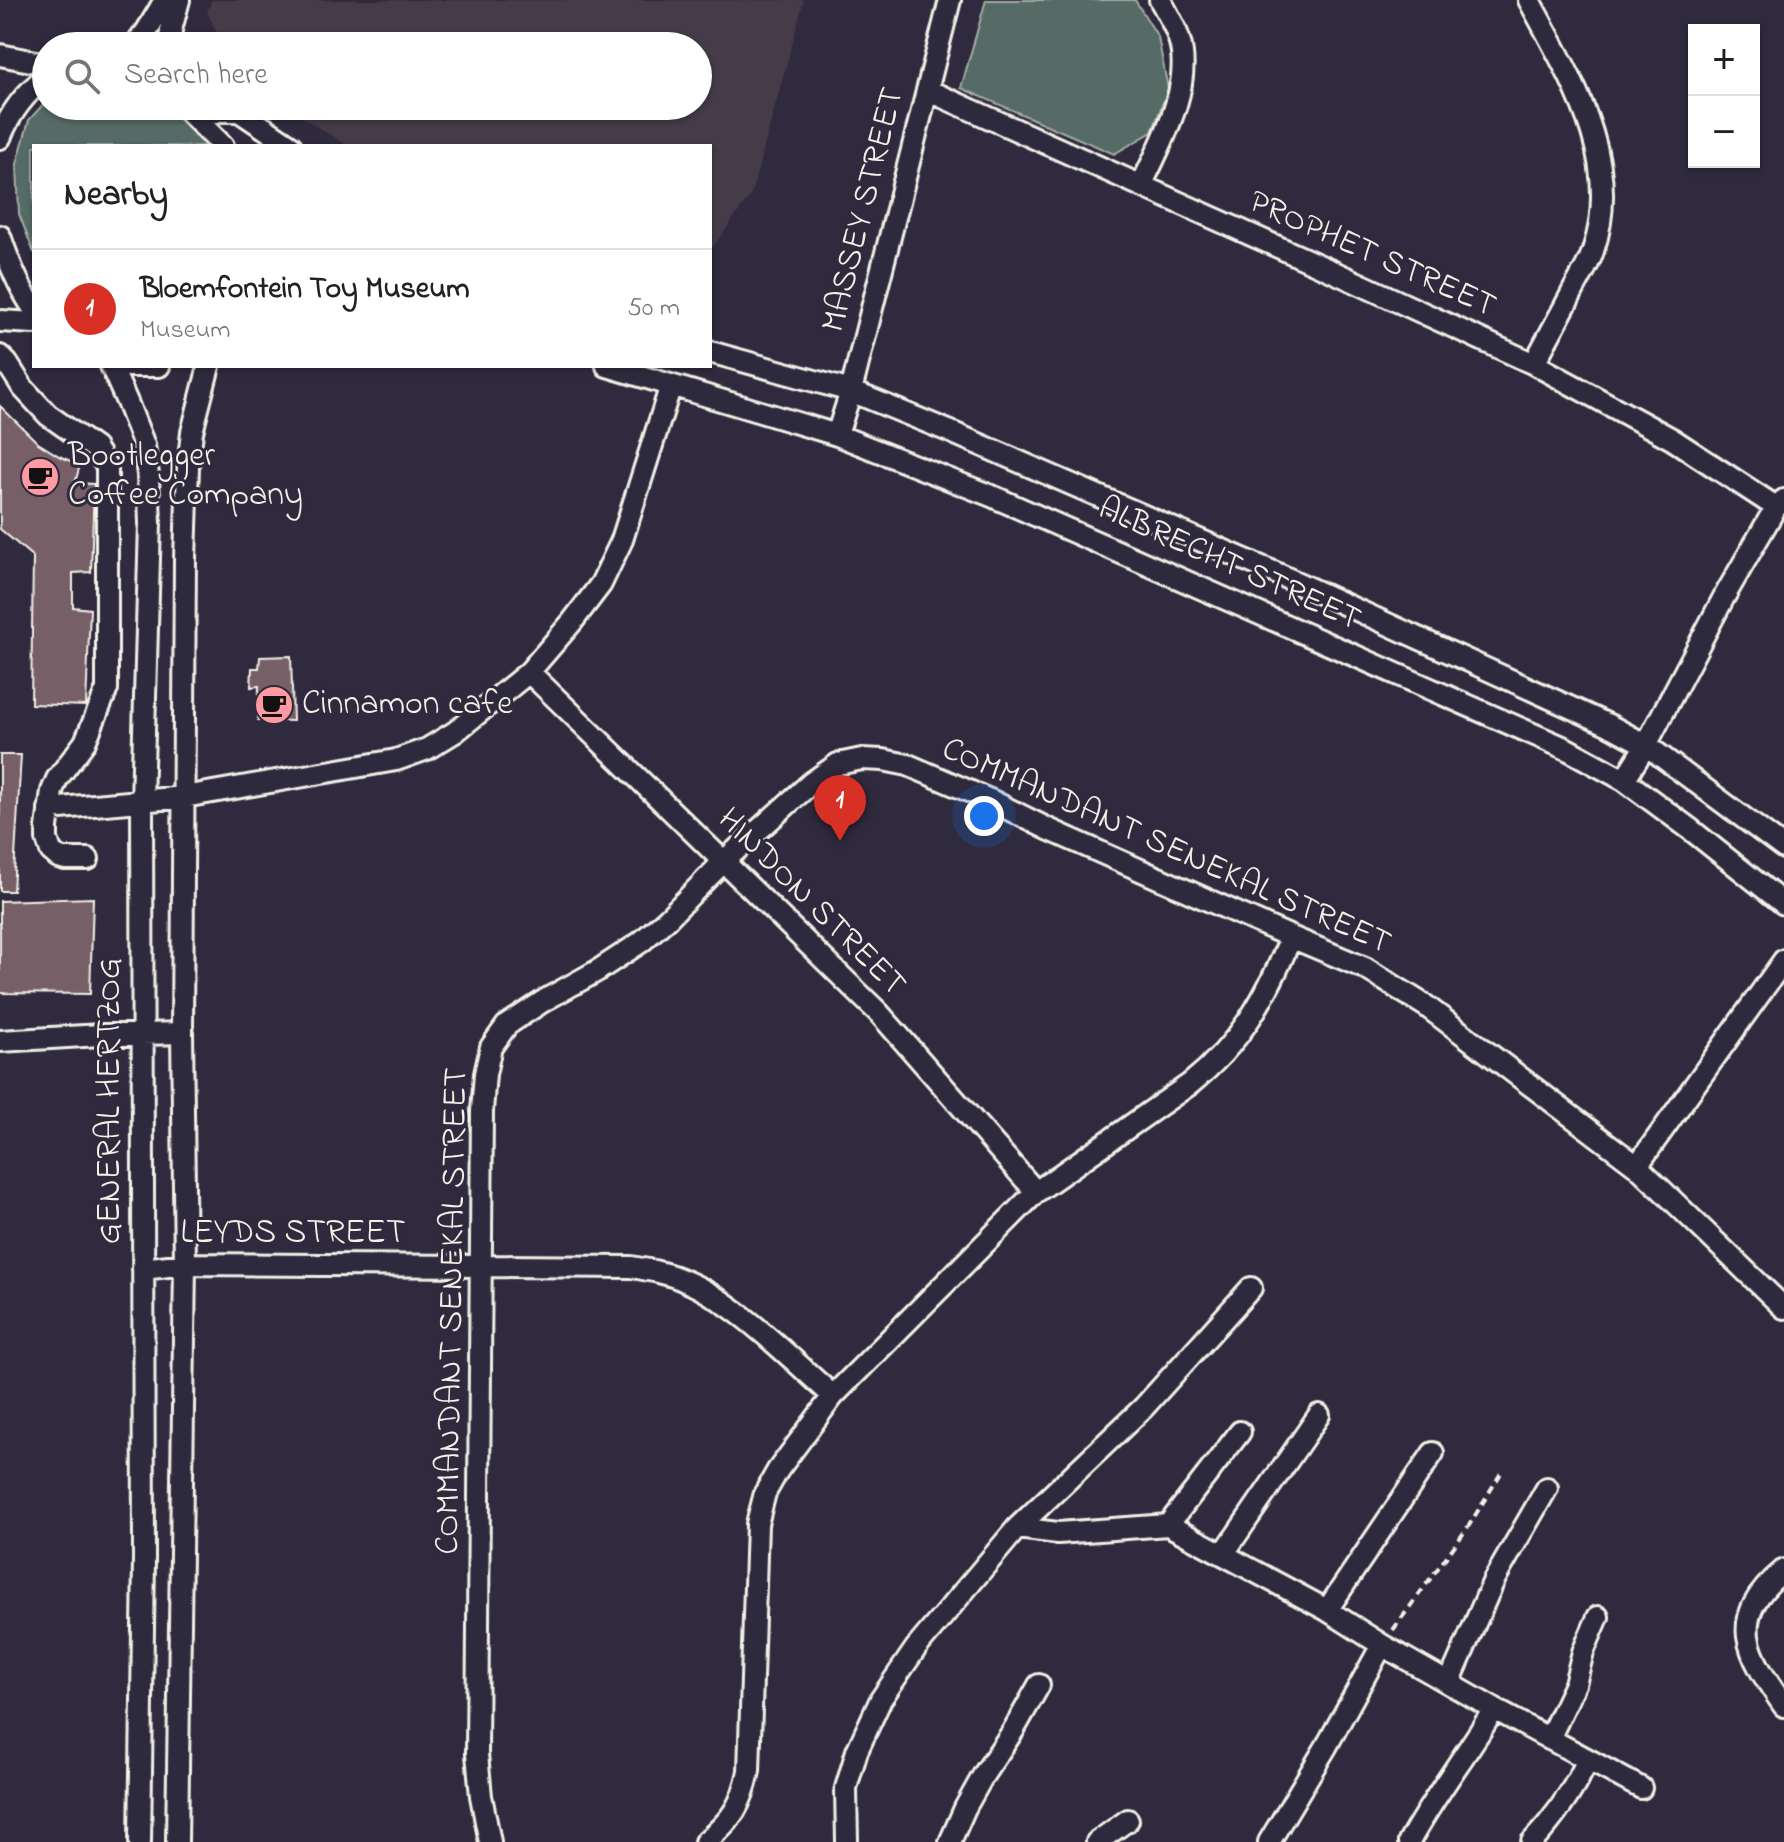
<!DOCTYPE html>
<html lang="en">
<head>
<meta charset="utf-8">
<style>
	:root { --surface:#fff; --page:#f2f2f2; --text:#222; --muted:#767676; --line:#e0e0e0; --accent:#d93025 }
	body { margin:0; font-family:"Indie Flower",sans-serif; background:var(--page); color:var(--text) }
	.controls { position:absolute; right:24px; top:24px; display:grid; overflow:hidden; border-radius:0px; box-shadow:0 2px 6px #0004 }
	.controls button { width:72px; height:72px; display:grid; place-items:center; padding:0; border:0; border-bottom:2px solid var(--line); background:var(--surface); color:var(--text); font:40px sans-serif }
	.you { position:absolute; left:984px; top:816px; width:28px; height:28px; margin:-20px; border:6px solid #fff; border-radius:50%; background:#1a73e8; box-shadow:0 0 0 12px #1a73e833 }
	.badge { display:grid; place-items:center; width:52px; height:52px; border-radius:50%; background:var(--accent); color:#fff; font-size:26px; font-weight:700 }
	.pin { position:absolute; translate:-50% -66px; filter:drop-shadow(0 2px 4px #0008) }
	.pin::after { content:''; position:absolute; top:42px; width:28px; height:24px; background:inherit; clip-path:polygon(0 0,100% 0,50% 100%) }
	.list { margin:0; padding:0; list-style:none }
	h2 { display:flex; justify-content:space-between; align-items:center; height:104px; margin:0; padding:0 32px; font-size:34px }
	h2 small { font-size:26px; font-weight:400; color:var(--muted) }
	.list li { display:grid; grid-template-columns:52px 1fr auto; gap:24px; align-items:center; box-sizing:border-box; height:120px; padding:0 32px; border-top:2px solid var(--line) }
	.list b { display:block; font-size:30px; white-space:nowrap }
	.list p { margin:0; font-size:26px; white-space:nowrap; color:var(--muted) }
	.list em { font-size:26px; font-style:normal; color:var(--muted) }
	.icon { flex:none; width:44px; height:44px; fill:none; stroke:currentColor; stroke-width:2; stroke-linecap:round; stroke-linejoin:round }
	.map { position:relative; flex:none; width:1784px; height:1842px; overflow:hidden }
	.search { position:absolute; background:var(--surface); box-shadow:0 2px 6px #0004; left:32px; top:32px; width:680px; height:88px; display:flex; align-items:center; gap:20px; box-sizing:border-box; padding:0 28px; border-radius:44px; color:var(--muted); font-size:30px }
	.panel { position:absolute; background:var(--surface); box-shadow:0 2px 6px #0004; left:32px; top:144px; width:680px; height:224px; border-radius:0px }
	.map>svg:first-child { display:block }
	.built { fill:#443a49 }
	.green { fill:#566b66; stroke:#a5aea7; stroke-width:2 }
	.building { fill:#765e66; stroke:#f4f1e8; stroke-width:2 }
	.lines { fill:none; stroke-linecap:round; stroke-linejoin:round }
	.minor-casing { stroke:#f4f1e8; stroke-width:26 }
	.path { stroke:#f4f1e8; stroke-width:4; stroke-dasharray:8 6; stroke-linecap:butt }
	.minor { stroke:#2f2a3d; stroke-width:20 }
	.labels { text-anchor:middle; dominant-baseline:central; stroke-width:6; stroke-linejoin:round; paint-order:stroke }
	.street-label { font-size:34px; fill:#f4f1e8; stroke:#2f2a3d }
	.poi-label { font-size:34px; fill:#f4f1e8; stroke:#2f2a3d; text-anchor:start }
</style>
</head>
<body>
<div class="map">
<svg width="1784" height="1842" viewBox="0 0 1784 1842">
	<rect width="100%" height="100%" fill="#2f2a3d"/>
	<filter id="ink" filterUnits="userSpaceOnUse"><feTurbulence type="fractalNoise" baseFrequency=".0125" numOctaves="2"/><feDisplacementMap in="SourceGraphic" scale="16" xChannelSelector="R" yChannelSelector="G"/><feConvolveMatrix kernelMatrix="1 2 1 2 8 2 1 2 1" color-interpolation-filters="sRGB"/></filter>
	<g filter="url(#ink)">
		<!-- built -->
		<path class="built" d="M212,0H804L751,195L710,251V146H348L284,106H698V46H223L207,12Z"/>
		<!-- green -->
		<path class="green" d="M986,0H1135L1158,37L1168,89L1152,132L1114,154L961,88Z
			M46,101V106H186L223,146H34V253L19,214L17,164L29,120Z"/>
		<!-- building -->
		<path class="building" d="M0,406L38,443L59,456L80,465L75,483L94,484L91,572L73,573V607L90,609L86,706L31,704L33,557L0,529Z
			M291,656L293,721L258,720L259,686L251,687L252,668H259L260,657Z
			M0,755H21L13,891H0Z
			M93,898L90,994L0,993V901Z"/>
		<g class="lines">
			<defs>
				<path id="minor" d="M1529,0C1570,77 1624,160 1593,251C1589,264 1581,276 1574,289C1561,314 1547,339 1534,364
					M134,46L146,32L165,0
					M170,46L171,30L179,0
					M0,55L46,64
					M927,90L1334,272L1534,364L1672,439L1776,507
					M183,106L223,146
					M194,117L220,111H239L291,146
					M0,138C10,113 25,93 46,77
					M1141,186C1160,145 1194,86 1179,39C1175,26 1167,12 1160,0
					M0,236C9,262 18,286 34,309
					M0,321L34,323
					M710,352L851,391L951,432L1278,574L1609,725L1646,745L1784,848
					M0,356L7,363L23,388L48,415L95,448L107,467V689L85,742L57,779L52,791L47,827V839L51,851L58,857L65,859H88
					M111,366L127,402L144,445L148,475L150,523L142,802L144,1558L140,1842
					M121,366H159
					M607,366L837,435L994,497L1567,749L1624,780L1690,829L1784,904
					M837,435L851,391L950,0
					M529,672L879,1013L1036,1192
					M1624,780L1646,745L1724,597L1776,507L1784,500
					M49,809L184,797L396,760L427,749L455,732L529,672L572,622L601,584L622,540L671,385
					M0,1041L101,1035L182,1033
					M1637,1166L1784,960
					M143,1269L185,1264L631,1267C650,1270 668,1273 685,1281C736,1302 791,1359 833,1396
					M1168,1525L1240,1432
					M1017,1528L1058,1533L1168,1525L1327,1610L1382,1645L1494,1709L1641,1788
					M1224,1553L1319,1415
					M1784,1570C1725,1619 1747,1653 1784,1706
					M1327,1610L1433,1453
					M1449,1683L1494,1580L1547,1488
					M1549,1739L1575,1684L1583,1652L1598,1617
					M177,1842L185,1264L182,1033L185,559L188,467L192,432L209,366
					M490,1842L481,1796L477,1754L482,1111L485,1074L491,1047L507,1025L545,1000L597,971L641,942L667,919L724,861L811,783L838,764L862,759L883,760L908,765L992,801L1048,829L1291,937L1365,968L1426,1006L1637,1166L1784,1308
					M705,1842C732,1820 742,1805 749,1771L757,1524L765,1493L778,1470L833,1396L1036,1192L1190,1084C1241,1043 1267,996 1291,937
					M847,1842L846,1788L857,1751L881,1699L916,1648L1017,1528L1144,1407L1251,1288
					M950,1842L965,1808L984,1774L1013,1731L1039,1685
					M1097,1842L1128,1820
					M1269,1842L1326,1747L1382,1645
					M1409,1842C1434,1796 1467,1754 1494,1709
					M1532,1842C1556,1817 1573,1791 1588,1760"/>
			</defs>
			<!-- minor casing -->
			<use href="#minor" class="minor-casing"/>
			<!-- path -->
			<path class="path" d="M1393,1630L1468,1527L1501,1473"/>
			<!-- minor -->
			<use href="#minor" class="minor"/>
		</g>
	</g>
	<!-- icons -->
	<defs>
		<symbol id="cafe-disc" viewBox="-11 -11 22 22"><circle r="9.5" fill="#ff9aa2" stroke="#2f2a3d"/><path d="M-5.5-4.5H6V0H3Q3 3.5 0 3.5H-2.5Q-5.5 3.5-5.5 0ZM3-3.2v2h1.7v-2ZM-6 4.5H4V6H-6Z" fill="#111"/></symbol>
	</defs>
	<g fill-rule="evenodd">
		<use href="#cafe-disc" x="18" y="455" width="44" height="44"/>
		<use href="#cafe-disc" x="252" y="683" width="44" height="44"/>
	</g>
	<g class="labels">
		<!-- street labels -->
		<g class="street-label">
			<text transform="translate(864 210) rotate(-76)">MASSEY STREET</text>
			<text transform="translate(1372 255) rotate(24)">PROPHET STREET</text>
			<text transform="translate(1229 565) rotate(24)">ALBRECHT STREET</text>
			<text transform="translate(1166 847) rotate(24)">COMMANDANT SENEKAL STREET</text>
			<text transform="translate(811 903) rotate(45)">HINDON STREET</text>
			<text transform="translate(111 1101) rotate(-90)">GENERAL HERTZOG</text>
			<text x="293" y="1234">LEYDS STREET</text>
			<text transform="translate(453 1311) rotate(-89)">COMMANDANT SENEKAL STREET</text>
		</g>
		<!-- poi labels -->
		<g class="poi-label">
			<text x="68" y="457">Bootlegger<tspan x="68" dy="39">Coffee Company</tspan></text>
			<text x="302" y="705">Cinnamon cafe</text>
		</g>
	</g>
</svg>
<div class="controls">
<button>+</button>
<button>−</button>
</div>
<div class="you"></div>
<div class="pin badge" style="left:840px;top:841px">1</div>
<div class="search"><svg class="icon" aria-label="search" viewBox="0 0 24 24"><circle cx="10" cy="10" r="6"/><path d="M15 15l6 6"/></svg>Search here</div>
<section class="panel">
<h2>Nearby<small></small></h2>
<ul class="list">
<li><span class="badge">1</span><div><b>Bloemfontein Toy Museum</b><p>Museum</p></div><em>50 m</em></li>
</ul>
</section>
</div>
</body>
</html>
